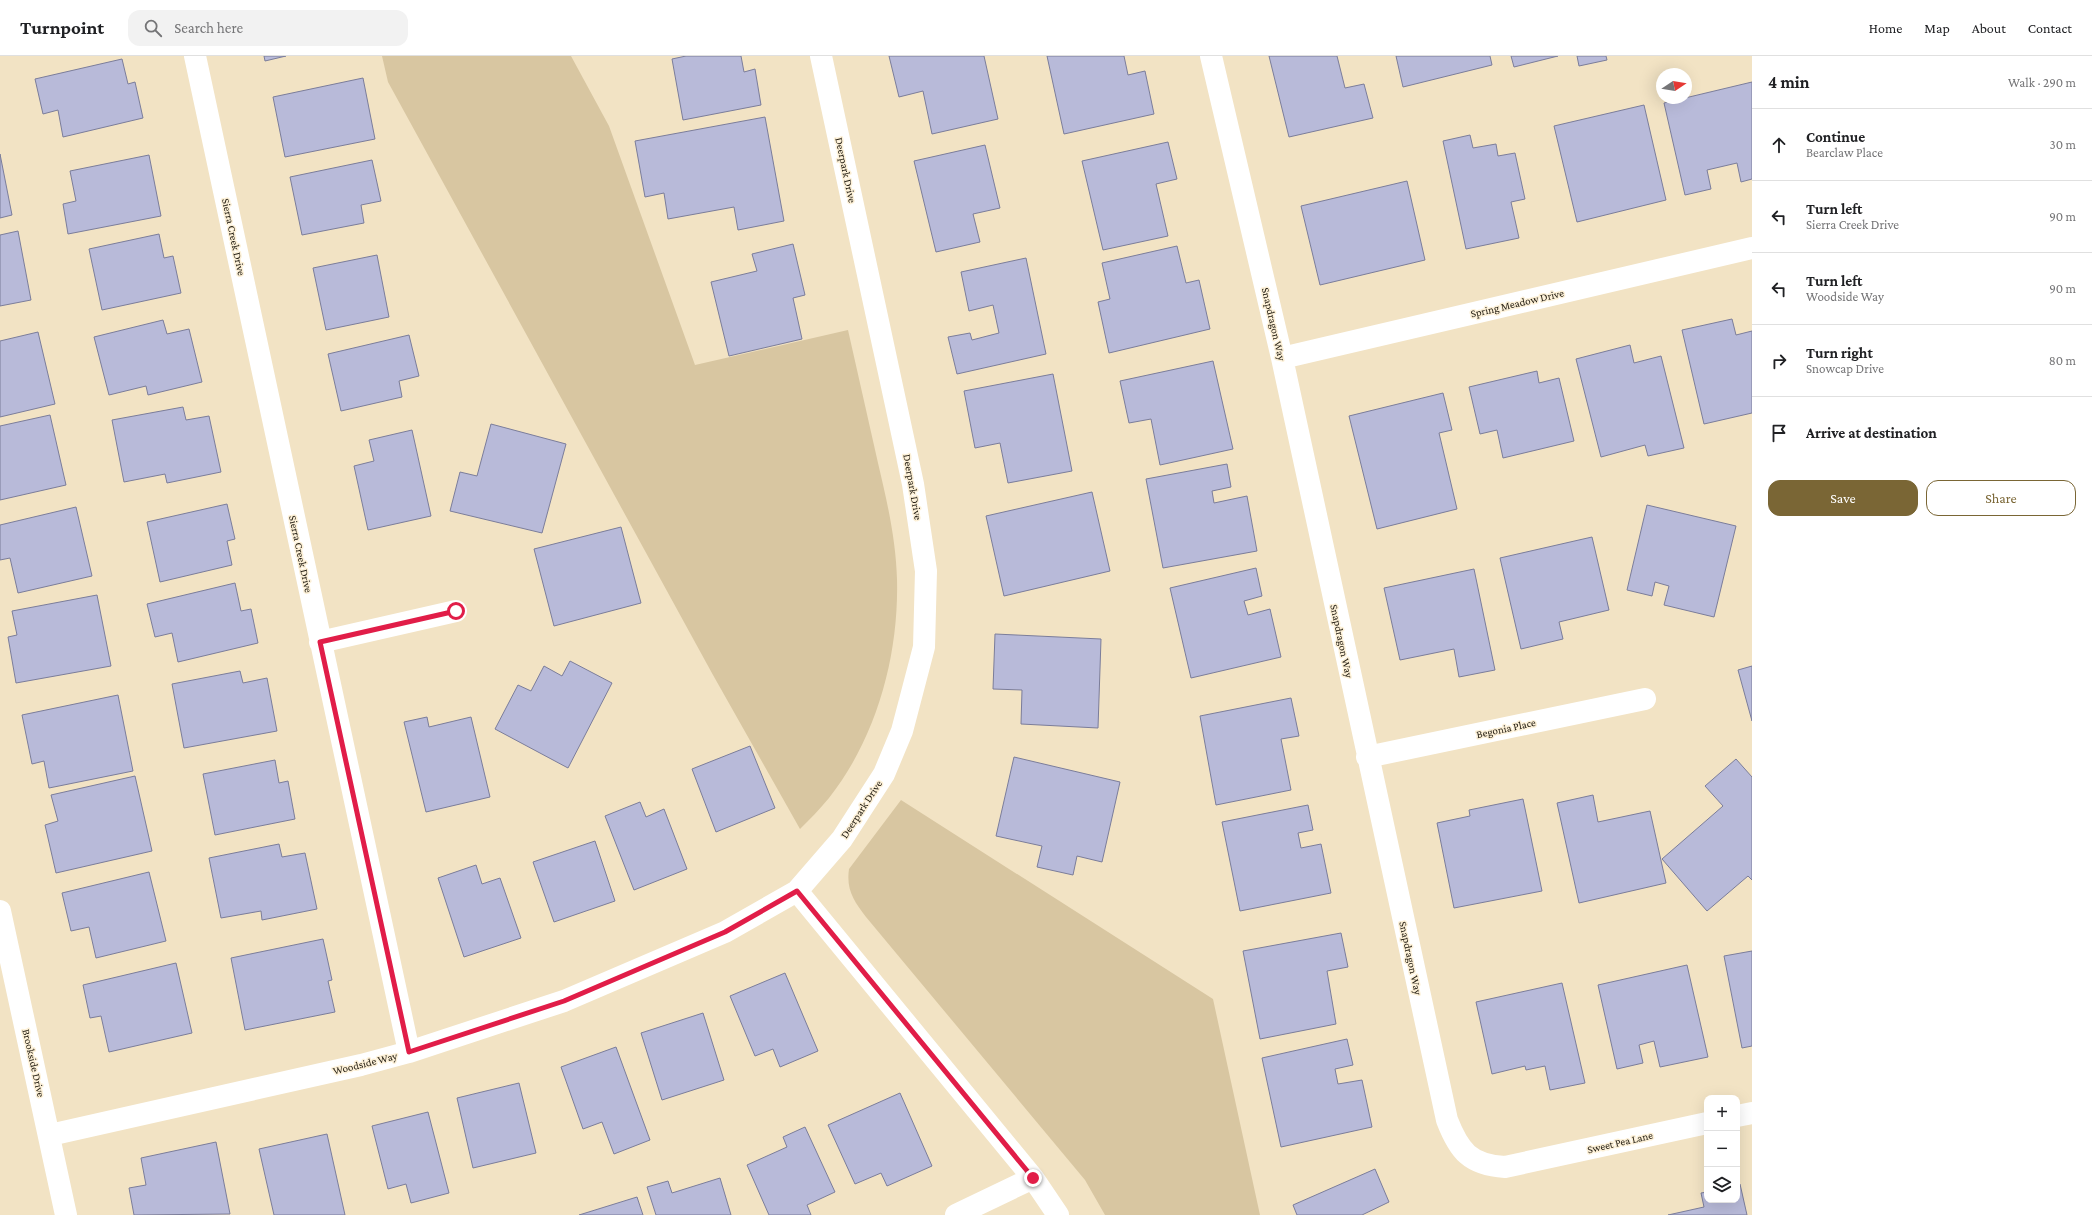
<!DOCTYPE html>
<html lang="en">
<head>
<meta charset="utf-8">
<style>
	:root { --surface:#fff; --page:#f2f2f2; --text:#202124; --muted:#757577; --line:#e0e0e0; --accent:#7a6635 }
	body { margin:0; font-family:"Crimson Pro",serif; background:var(--page); color:var(--text) }
	.controls { position:absolute; right:12px; bottom:12px; display:grid; overflow:hidden; border-radius:8px; box-shadow:0 4px 16px #0002 }
	.controls button { width:36px; height:36px; display:grid; place-items:center; padding:0; border:0; border-bottom:1px solid var(--line); background:var(--surface); color:var(--text); font:20px sans-serif }
	.compass { position:absolute; left:1656px; top:12px; width:36px; height:36px; border-radius:50%; background:var(--surface); box-shadow:0 4px 16px #0002; rotate:78deg }
	.stop { position:absolute; width:12px; height:12px; margin:-9px; border:3px solid #e11d48; border-radius:50%; background:#fff }
	.stop.end { background:#e11d48; border-color:#fff; box-shadow:0 1px 4px #0008 }
	.list { margin:0; padding:0; list-style:none }
	h2 { display:flex; justify-content:space-between; align-items:center; height:52px; margin:0; padding:0 16px; font-size:17px }
	h2 small { font-size:13px; font-weight:400; color:var(--muted) }
	.list li { display:grid; grid-template-columns:26px 1fr auto; gap:12px; align-items:center; box-sizing:border-box; height:72px; padding:0 16px; border-top:1px solid var(--line) }
	.list b { display:block; font-size:15px; white-space:nowrap }
	.list p { margin:0; font-size:13px; white-space:nowrap; color:var(--muted) }
	.list em { font-size:13px; font-style:normal; color:var(--muted) }
	.actions { display:flex; gap:8px; padding:12px 16px }
	.actions a { flex:1; padding:9px 0; border:1px solid var(--accent); border-radius:12px; text-align:center; font-size:14px; color:var(--accent) }
	.actions .main { background:var(--accent); color:#fff }
	.icon { flex:none; width:22px; height:22px; fill:none; stroke:currentColor; stroke-width:2; stroke-linecap:round; stroke-linejoin:round }
	.map { position:relative; flex:none; width:1752px; height:1159px; overflow:hidden }
	header { display:flex; align-items:center; gap:24px; box-sizing:border-box; height:56px; padding:0 20px; background:var(--surface); border-bottom:1px solid var(--line) }
	header strong { font-size:19px }
	nav { display:flex; gap:22px; margin-inline-start:auto; font-size:14px }
	.search { width:280px; height:36px; background:var(--page); display:flex; align-items:center; gap:10px; box-sizing:border-box; padding:0 14px; border-radius:12px; color:var(--muted); font-size:15px }
	main { display:flex }
	aside { flex:1; background:var(--surface) }
	.map>svg:first-child { display:block }
	.green { fill:#d8c6a1 }
	.building { fill:#b8bad9; stroke:#7b7d9a }
	.lines { fill:none; stroke-linecap:round; stroke-linejoin:round }
	.minor { stroke:#fff; stroke-width:22 }
	.route { stroke:#e11d48; stroke-width:5 }
	.labels { text-anchor:middle; dominant-baseline:central; stroke-width:3; stroke-linejoin:round; paint-order:stroke }
	.street-label { font-size:11px; fill:#272116; stroke:#fdf1d8 }
</style>
</head>
<body>
<header>
<strong>Turnpoint</strong>
<div class="search"><svg class="icon" aria-label="search" viewBox="0 0 24 24"><circle cx="10" cy="10" r="6"/><path d="M15 15l6 6"/></svg>Search here</div>
<nav><a>Home</a><a>Map</a><a>About</a><a>Contact</a></nav>
</header>
<main>
<div class="map">
<svg width="1752" height="1159" viewBox="0 0 1752 1159">
	<rect width="100%" height="100%" fill="#f2e3c4"/>
	<!-- green -->
	<path class="green" d="M382,0H571L609,70L695,309L848,274C858,318 868,363 878,407C887,445 896,484 897,523C899,599 877,681 829,742C820,753 810,763 800,773L713,619L388,26Z
		M901,744L1213,943L1260,1159H1105L1085,1124L866,861C854,845 846,834 849,813Z"/>
	<!-- building -->
	<path class="building" d="M264,0H286L265,5Z
		M686,0H741L744,16L755,13L761,49L683,64L672,3Z
		M889,0H984L998,63L932,78L923,35L899,41Z
		M1047,0H1124L1128,19L1145,15L1154,58L1064,78Z
		M1269,0H1337L1345,32L1364,28L1373,62L1289,81Z
		M1396,0H1490L1492,9L1403,31Z
		M1511,0H1558L1514,11Z
		M1577,0H1606L1607,4L1579,10Z
		M122,3L128,28L135,26L143,62L63,81L58,54L43,58L35,23Z
		M363,22L375,83L285,101L273,41Z
		M1752,26V123L1741,126L1737,107L1707,114L1711,133L1685,139L1664,47Z
		M1644,49L1666,144L1577,166L1554,70Z
		M765,61L784,165L738,174L734,151L668,163L664,137L645,141L635,85Z
		M1470,79L1473,92L1496,88L1498,100L1515,97L1525,143L1511,146L1519,182L1466,193L1443,85Z
		M1168,86L1177,123L1156,128L1168,180L1103,194L1082,105Z
		M985,89L1000,152L973,158L980,186L936,196L914,105Z
		M0,98L12,159L0,162Z
		M149,99L161,160L68,178L63,148L76,145L70,115Z
		M372,104L381,145L361,149L364,167L302,179L290,121Z
		M1407,125L1425,204L1320,229L1301,150Z
		M18,175L31,244L0,250V179Z
		M159,178L164,202L173,200L181,237L102,254L89,193Z
		M793,188L805,239L793,242L802,283L729,300L711,226L757,215L752,198Z
		M1177,190L1186,227L1199,224L1210,273L1109,297L1098,246L1110,243L1102,207Z
		M377,199L389,261L326,274L313,212Z
		M1026,202L1046,298L957,318L948,281L970,277L972,284L999,277L993,249L969,255L961,216Z
		M1732,263L1736,279L1752,275V357L1704,368L1682,274Z
		M163,264L167,278L189,273L202,326L148,339L146,330L109,339L94,281Z
		M38,276L55,348L0,361V285Z
		M409,279L419,320L399,325L402,341L341,355L328,298Z
		M1630,289L1634,307L1661,300L1684,392L1648,400L1645,389L1601,401L1576,303Z
		M1213,305L1233,393L1160,409L1151,363L1129,367L1120,325Z
		M1537,315L1539,327L1559,322L1574,385L1503,402L1497,374L1480,378L1469,331Z
		M1053,318L1072,415L1008,427L1000,387L975,392L964,335Z
		M1443,337L1452,374L1439,377L1457,453L1377,473L1349,360Z
		M183,351L186,364L209,360L221,416L167,427L165,418L124,426L112,364Z
		M50,359L66,429L0,444V370Z
		M491,368L566,388L542,477L450,455L460,416L477,420Z
		M412,374L431,460L368,474L354,410L374,405L369,384Z
		M1227,408L1231,431L1212,435L1214,447L1247,440L1257,495L1163,512L1146,423Z
		M1092,436L1110,515L1004,540L986,460Z
		M227,448L235,483L227,485L232,509L160,526L147,466Z
		M1647,449L1736,470L1714,561L1664,549L1669,530L1655,526L1652,540L1627,534Z
		M76,451L92,520L18,537L10,502L0,504V469Z
		M621,471L641,547L554,570L534,493Z
		M1592,481L1609,554L1559,566L1563,583L1521,593L1500,502Z
		M1256,512L1262,540L1244,545L1248,559L1270,553L1281,601L1191,622L1170,532Z
		M1474,513L1495,614L1459,621L1454,593L1400,604L1384,532Z
		M235,527L241,555L251,553L258,587L178,606L172,577L155,581L147,548Z
		M97,539L111,610L16,627L8,581L17,579L12,555Z
		M995,578L1101,583L1098,672L1021,668L1022,634L993,633Z
		M570,605L612,627L568,712L495,673L518,629L531,635L544,610L562,620Z
		M1752,610V665L1738,614Z
		M240,615L243,627L267,622L277,675L184,692L172,628Z
		M118,639L133,715L49,732L44,705L32,708L22,659Z
		M1291,642L1299,680L1281,683L1291,734L1216,749L1200,660Z
		M427,661L429,671L471,661L490,741L426,756L404,666Z
		M750,690L775,752L716,776L692,713Z
		M1014,701L1120,726L1102,806L1077,800L1073,819L1037,811L1042,790L996,780Z
		M1736,703L1752,721V824L1748,820L1707,855L1662,803L1723,750L1705,730Z
		M275,704L279,727L288,725L295,763L215,779L203,718Z
		M135,720L152,795L56,817L45,769L58,765L51,739Z
		M1593,739L1598,766L1650,755L1666,827L1579,847L1557,747Z
		M1523,743L1542,835L1454,852L1437,767L1470,760L1469,754Z
		M640,746L646,761L664,753L687,813L634,834L605,760Z
		M1308,749L1313,774L1298,777L1301,792L1321,788L1331,837L1240,855L1222,766Z
		M595,785L615,845L554,866L533,806Z
		M279,788L282,801L305,797L317,853L262,864L261,855L221,862L209,802Z
		M476,809L482,828L500,822L521,882L464,901L438,822Z
		M149,816L166,885L96,902L89,871L71,875L62,837Z
		M1341,877L1348,911L1327,915L1336,968L1260,983L1243,895Z
		M323,883L332,924L328,925L335,956L245,974L231,902Z
		M1752,895V990L1742,992L1724,900Z
		M176,907L192,977L109,996L101,960L90,962L83,929Z
		M1687,909L1708,1001L1660,1011L1654,985L1639,989L1643,1007L1617,1013L1598,929Z
		M785,917L818,995L780,1011L773,993L755,1000L730,940Z
		M1562,927L1585,1027L1550,1034L1545,1010L1526,1014L1525,1010L1492,1018L1476,946Z
		M703,957L724,1024L662,1044L641,977Z
		M1347,983L1353,1009L1335,1013L1338,1028L1362,1024L1372,1071L1281,1091L1262,1002Z
		M616,991L650,1084L614,1098L602,1066L583,1073L561,1011Z
		M519,1027L536,1097L473,1112L457,1042Z
		M900,1037L932,1110L887,1130L881,1117L855,1128L828,1069Z
		M428,1056L449,1137L411,1147L406,1128L388,1133L372,1070Z
		M805,1071L835,1136L807,1149L811,1159H769L747,1109L787,1091L783,1081Z
		M327,1078L345,1159H274L259,1093Z
		M216,1086L230,1158L134,1159L129,1132L146,1129L141,1102Z
		M1375,1113L1389,1146L1362,1159H1297L1293,1149Z
		M720,1122L731,1159H656L647,1131L668,1125L672,1137Z
		M1740,1128L1747,1159H1668L1704,1151L1701,1137L1707,1136V1144H1737V1129Z
		M637,1141L643,1159H579Z"/>
	<g class="lines">
		<!-- minor -->
		<path class="minor" d="M195,0L409,996
			M1211,0L1282,302L1447,1064C1459,1095 1470,1109 1505,1111L1707,1067
			M1282,302L1752,192
			M320,586L456,555
			M1367,701L1645,643
			M797,835L1033,1122L1058,1159
			M0,855L66,1159
			M1737,1060L1752,1057
			M50,1079L361,1009L409,996L564,945L725,876L797,835L842,783L884,718L902,675L924,591L926,515L913,428L821,0
			M956,1159L1033,1122"/>
	</g>
	<g class="lines">
		<!-- route -->
		<path class="route" d="M456,555L320,586L409,996L564,945L725,876L797,835L1033,1122"/>
	</g>
	<g class="labels">
		<!-- street labels -->
		<g class="street-label">
			<text transform="translate(846 114) rotate(78)">Deerpark Drive</text>
			<text transform="translate(234 181) rotate(78)">Sierra Creek Drive</text>
			<text transform="translate(1517 247) rotate(-13)">Spring Meadow Drive</text>
			<text transform="translate(1274 268) rotate(77)">Snapdragon Way</text>
			<text transform="translate(913 431) rotate(80)">Deerpark Drive</text>
			<text transform="translate(301 498) rotate(78)">Sierra Creek Drive</text>
			<text transform="translate(1342 585) rotate(78)">Snapdragon Way</text>
			<text transform="translate(1506 672) rotate(-12)">Begonia Place</text>
			<text transform="translate(861 753) rotate(-57)">Deerpark Drive</text>
			<text transform="translate(1411 902) rotate(78)">Snapdragon Way</text>
			<text transform="translate(34 1007) rotate(77)">Brookside Drive</text>
			<text transform="translate(365 1007) rotate(-14)">Woodside Way</text>
			<text transform="translate(1620 1086) rotate(-13)">Sweet Pea Lane</text>
		</g>
	</g>
</svg>
<div class="controls">
<button>+</button>
<button>−</button>
<button><svg class="icon" aria-label="layers" viewBox="0 0 24 24"><path d="M12 4l9 5-9 5-9-5zM3 14l9 5 9-5"/></svg></button>
</div>
<svg class="compass" viewBox="-18 -18 36 36"><path d="M0-13l5 13h-10z" fill="#e53935"/><path d="M0 13l5-13h-10z" fill="#757577"/></svg>
<div class="stop" style="left:456px;top:555px"></div>
<div class="stop end" style="left:1033px;top:1122px"></div>
</div>
<aside>
<h2>4 min<small>Walk · 290 m</small></h2>
<ul class="list">
<li><svg class="icon" aria-label="ahead" viewBox="0 0 24 24"><path d="M12 20V5M6 11l6-6 6 6"/></svg><div><b>Continue</b><p>Bearclaw Place</p></div><em>30 m</em></li>
<li><svg class="icon" aria-label="left" viewBox="0 0 24 24"><path d="M17 20v-9H6M10 6l-5 5 5 5"/></svg><div><b>Turn left</b><p>Sierra Creek Drive</p></div><em>90 m</em></li>
<li><svg class="icon" aria-label="left" viewBox="0 0 24 24"><path d="M17 20v-9H6M10 6l-5 5 5 5"/></svg><div><b>Turn left</b><p>Woodside Way</p></div><em>90 m</em></li>
<li><svg class="icon" aria-label="right" viewBox="0 0 24 24"><path d="M7 20v-9h11M14 6l5 5-5 5"/></svg><div><b>Turn right</b><p>Snowcap Drive</p></div><em>80 m</em></li>
<li><svg class="icon" aria-label="arrive" viewBox="0 0 24 24"><path d="M6 21V4h12l-3 4 3 4H6"/></svg><div><b>Arrive at destination</b></div></li>
</ul>
<div class="actions"><a class="main">Save</a><a>Share</a></div>
</aside>
</main>
</body>
</html>
